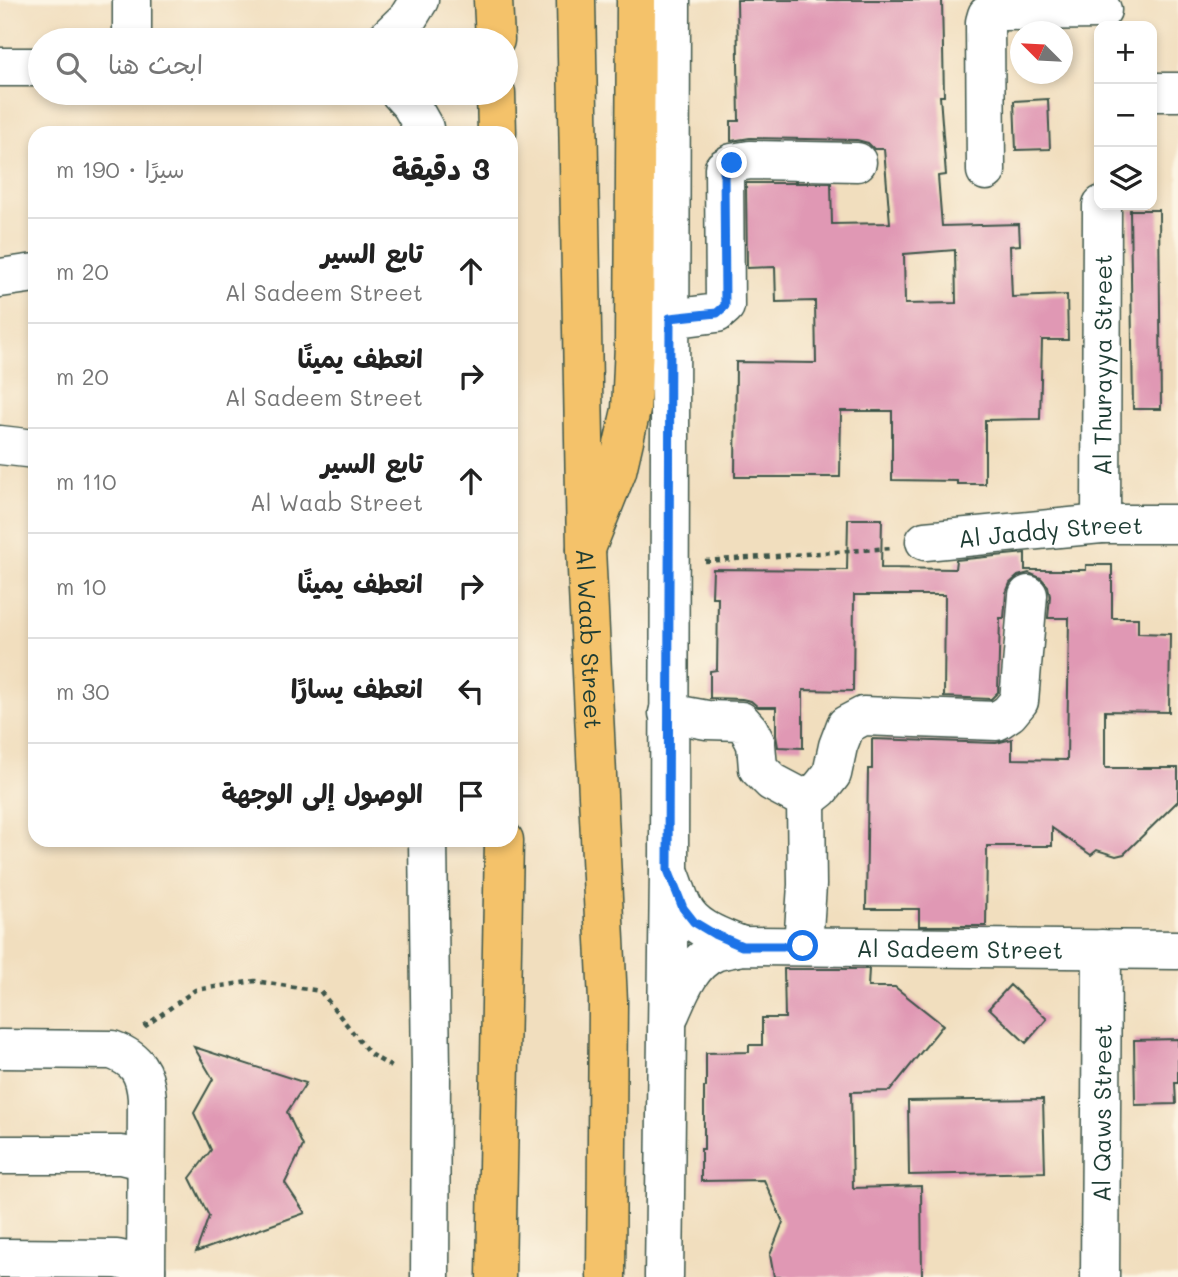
<!DOCTYPE html>
<html lang="ar">
<head>
<meta charset="utf-8">
<style>
	:root { --surface:#fff; --page:#f2f2f2; --text:#222; --muted:#767676; --line:#e0e0e0 }
	body { margin:0; font-family:Mali,"Playpen Sans Arabic",sans-serif; background:var(--page); color:var(--text); direction:rtl }
	.controls { position:absolute; right:21px; top:21px; display:grid; overflow:hidden; border-radius:14px; box-shadow:0 4px 10px #0003 }
	.controls button { width:63px; height:63px; display:grid; place-items:center; padding:0; border:0; border-bottom:2px solid var(--line); background:var(--surface); color:var(--text); font:35px sans-serif }
	.compass { position:absolute; left:1010px; top:21px; width:63px; height:63px; border-radius:50%; background:var(--surface); box-shadow:0 4px 10px #0003; rotate:294deg }
	.stop { position:absolute; width:21px; height:21px; margin:-16px; border:5px solid #1a73e8; border-radius:50%; background:#fff }
	.stop.end { background:#1a73e8; border-color:#fff; box-shadow:0 2px 7px #0008 }
	.list { margin:0; padding:0; list-style:none }
	h2 { display:flex; justify-content:space-between; align-items:center; height:91px; margin:0; padding:0 28px; font-size:30px }
	h2 small { font-size:23px; font-weight:400; color:var(--muted) }
	.list li { display:grid; grid-template-columns:46px 1fr auto; gap:21px; align-items:center; box-sizing:border-box; height:105px; padding:0 28px; border-top:2px solid var(--line) }
	.list b { display:block; font-size:26px; white-space:nowrap }
	.list p { margin:0; font-size:23px; white-space:nowrap; color:var(--muted) }
	.list em { font-size:23px; font-style:normal; color:var(--muted) }
	.icon { flex:none; width:38px; height:38px; fill:none; stroke:currentColor; stroke-width:2; stroke-linecap:round; stroke-linejoin:round }
	.map { position:relative; flex:none; width:1178px; height:1277px; overflow:hidden; direction:ltr }
	.search { position:absolute; background:var(--surface); box-shadow:0 4px 10px #0003; left:28px; top:28px; width:490px; height:77px; display:flex; align-items:center; gap:18px; box-sizing:border-box; padding:0 24px; border-radius:38px; color:var(--muted); font-size:26px }
	.panel { position:absolute; background:var(--surface); box-shadow:0 4px 10px #0003; left:28px; top:126px; width:490px; height:721px; border-radius:21px; direction:rtl }
	.map>svg:first-child { display:block }
	.building { fill:#e098b4; fill-rule:evenodd }
	.lines { fill:none; stroke-linecap:round; stroke-linejoin:round }
	.minor-casing { stroke:#3e5549; stroke-width:41 }
	.major-casing { stroke:#3e5549; stroke-width:41 }
	.highway-casing { stroke:#3e5549; stroke-width:41 }
	.path { stroke:#3e5549; stroke-width:4.5; stroke-dasharray:5 5; stroke-linecap:butt }
	.minor { stroke:#fff; stroke-width:38 }
	.major { stroke:#f4c26a; stroke-width:38 }
	.highway { stroke:#f4c26a; stroke-width:38 }
	.route { stroke:#1a73e8; stroke-width:9 }
	.labels { text-anchor:middle; dominant-baseline:central; stroke-width:5; stroke-linejoin:round; paint-order:stroke }
	.street-label { font-size:24px; fill:#1f3d34; stroke:#fcf5e5 }
</style>
</head>
<body>
<div class="map">
<svg width="1178" height="1277" viewBox="0 0 1178 1277">
	<rect width="100%" height="100%" fill="#fcf5e5"/>
	<filter id="ink" filterUnits="userSpaceOnUse"><feTurbulence type="fractalNoise" baseFrequency=".0143" numOctaves="2"/><feDisplacementMap in="SourceGraphic" scale="14" xChannelSelector="R" yChannelSelector="G"/><feConvolveMatrix kernelMatrix="1 2 1 2 8 2 1 2 1" color-interpolation-filters="sRGB"/></filter>
	<filter id="wash" filterUnits="userSpaceOnUse"><feTurbulence type="fractalNoise" baseFrequency=".00686" numOctaves="4" result="noise"/><feDisplacementMap in="SourceGraphic" scale="28" xChannelSelector="R" yChannelSelector="G"/><feGaussianBlur stdDeviation="1.57" result="paint"/><feColorMatrix in="noise" values="0 0 0 0 0 0 0 0 0 0 0 0 0 0 0 0 0 1.4 0 .05"/><feComposite in="paint" operator="in"/></filter>
	<g filter="url(#wash)">
		<rect width="100%" height="100%" fill="#f1debe"/>
		<g id="blocks">
			<!-- building -->
			<path class="building" d="M737,0H942L944,96H940L946,175L938,176L942,226L1019,224L1020,245L1010,246L1012,297L1067,295L1068,340H1042L1040,419L985,420V484H957V481L892,480V411H841L840,477H735L736,362L816,363L815,301L776,302L775,267L747,268L746,183H831L832,224L890,223L884,149H874L868,143L857,140L750,138L731,141V121H739ZM955,250L956,303L905,304L904,254Z
				M1048,99L1050,149L1016,150L1014,101Z
				M1130,210H1159L1161,409H1133Z
				M848,519H882L881,568L955,569L956,560L1025,553V570H1086V565H1112V618H1138V633L1170,634L1169,712L1105,711V768H1178V801L1124,854L1116,856L1097,850L1091,855L1052,828V846H987L986,926H919V909H866L868,769H872V739L996,743L1012,739V759L1067,760L1069,618H1048L1050,596L1048,586L1041,578L1029,573L1018,576L1010,583L1006,593L1004,618H1000L998,692L991,699L944,697L945,595H854L853,691L803,690V748L778,747L776,735V707H758L751,701L742,699L710,698V671L717,670L718,597H712L713,569L847,570Z
				M784,969H869L868,987H895L943,1025L890,1091L851,1092L853,1188L921,1186L922,1277H774L770,1255L783,1222L764,1180L701,1181V1149H704V1087H706V1053L749,1052V1045H762V1018H785Z
				M1010,985L1047,1019L1026,1043L989,1008Z
				M1178,1039V1083H1175L1176,1104L1135,1105L1134,1040Z
				M194,1047L306,1083L287,1112L303,1146L285,1183L305,1213L196,1252L209,1216L190,1178L211,1150L194,1113L213,1079Z
				M1043,1099L1045,1172L909,1175L908,1101Z"/>
		</g>
	</g>
	<g filter="url(#ink)">
		<use href="#blocks" fill-opacity="0" stroke="#3e5549" stroke-width="2"/>
		<g class="lines">
			<defs>
				<g id="minor">
					<path d="M132,40V0"/>
					<path d="M385,40L408,18L419,0"/>
					<path d="M0,67H40"/>
					<path d="M1152,92H1178"/>
					<path d="M400,93L411,105L424,128"/>
					<path d="M986,171L985,22L987,15L996,11H1003L1102,10"/>
					<path d="M0,278L35,273"/>
					<path d="M670,319L717,313L725,306L724,168L732,163L750,160L857,162"/>
					<path d="M0,445L35,449"/>
					<path id="s1" d="M1101,524L1102,205"/>
					<path id="s2" d="M925,541L1101,524H1178"/>
					<path d="M668,713L707,720L741,721L749,730L756,744L758,768L772,782L806,800L807,885L803,946"/>
					<path d="M806,800L820,789L832,774L838,746L846,725L863,716L997,721L1009,713L1019,701L1028,595"/>
					<path d="M428,840L431,1071L430,1277"/>
					<path d="M671,876C675,886 678,897 683,907C694,929 720,937 742,946"/>
					<path id="s3" d="M670,1014C680,991 691,962 715,952C723,949 734,948 742,946L1178,950"/>
					<path d="M0,1049L112,1050C137,1059 145,1072 147,1098L146,1277"/>
					<path d="M0,1155H121L146,1161"/>
					<path d="M0,1258L117,1259L135,1263L146,1270"/>
					<path d="M664,1277L669,870L671,0"/>
					<path id="s4" d="M1100,1277L1102,949"/>
				</g>
				<g id="major">
					<path d="M493,0L495,40"/>
					<path id="s5" d="M576,0L586,549L608,1001L606,1277"/>
					<path d="M496,93L497,133"/>
					<path d="M496,1277L504,840"/>
				</g>
				<path id="highway" d="M586,549L617,471L631,410L634,345L636,0"/>
			</defs>
			<!-- minor casing -->
			<use href="#minor" class="minor-casing"/>
			<!-- major casing -->
			<use href="#major" class="major-casing"/>
			<!-- highway casing -->
			<use href="#highway" class="highway-casing"/>
			<!-- path -->
			<path class="path" d="M705,561L892,548
				M144,1027L195,990L255,981L320,991L370,1054L395,1069"/>
			<!-- minor -->
			<use href="#minor" class="minor"/>
			<!-- major -->
			<use href="#major" class="major"/>
			<!-- highway -->
			<use href="#highway" class="highway"/>
		</g>
	</g>
	<g class="lines" filter="url(#ink)">
		<!-- route -->
		<path class="route" d="M732,163L724,168L725,306L717,313L670,318L668,870L683,908L694,922L714,934L742,946H803"/>
	</g>
	<g class="labels">
		<!-- street labels -->
		<g class="street-label">
			<text stroke="none"><textPath href="#s1" startOffset="159">Al Thurayya Street</textPath></text>
			<text stroke="none"><textPath href="#s2" startOffset="126">Al Jaddy Street</textPath></text>
			<text stroke="none"><textPath href="#s5" startOffset="639">Al Waab Street</textPath></text>
			<text stroke="none"><textPath href="#s3" startOffset="324">Al Sadeem Street</textPath></text>
			<text stroke="none"><textPath href="#s4" startOffset="164">Al Qaws Street</textPath></text>
		</g>
	</g>
</svg>
<div class="controls">
<button>+</button>
<button>−</button>
<button><svg class="icon" aria-label="layers" viewBox="0 0 24 24"><path d="M12 4l9 5-9 5-9-5zM3 14l9 5 9-5"/></svg></button>
</div>
<svg class="compass" viewBox="-18 -18 36 36"><path d="M0-13l5 13h-10z" fill="#e53935"/><path d="M0 13l5-13h-10z" fill="#767676"/></svg>
<div class="stop" style="left:803px;top:946px"></div>
<div class="stop end" style="left:732px;top:163px"></div>
<div class="search"><svg class="icon" aria-label="search" viewBox="0 0 24 24"><circle cx="10" cy="10" r="6"/><path d="M15 15l6 6"/></svg>ابحث هنا</div>
<section class="panel">
<h2>3 دقيقة<small>سيرًا · 190 m</small></h2>
<ul class="list">
<li><svg class="icon" aria-label="ahead" viewBox="0 0 24 24"><path d="M12 20V5M6 11l6-6 6 6"/></svg><div><b>تابع السير</b><p>Al Sadeem Street</p></div><em>20 m</em></li>
<li><svg class="icon" aria-label="right" viewBox="0 0 24 24"><path d="M7 20v-9h11M14 6l5 5-5 5"/></svg><div><b>انعطف يمينًا</b><p>Al Sadeem Street</p></div><em>20 m</em></li>
<li><svg class="icon" aria-label="ahead" viewBox="0 0 24 24"><path d="M12 20V5M6 11l6-6 6 6"/></svg><div><b>تابع السير</b><p>Al Waab Street</p></div><em>110 m</em></li>
<li><svg class="icon" aria-label="right" viewBox="0 0 24 24"><path d="M7 20v-9h11M14 6l5 5-5 5"/></svg><div><b>انعطف يمينًا</b></div><em>10 m</em></li>
<li><svg class="icon" aria-label="left" viewBox="0 0 24 24"><path d="M17 20v-9H6M10 6l-5 5 5 5"/></svg><div><b>انعطف يسارًا</b></div><em>30 m</em></li>
<li><svg class="icon" aria-label="arrive" viewBox="0 0 24 24"><path d="M6 21V4h12l-3 4 3 4H6"/></svg><div><b>الوصول إلى الوجهة</b></div></li>
</ul>
</section>
</div>
</body>
</html>
